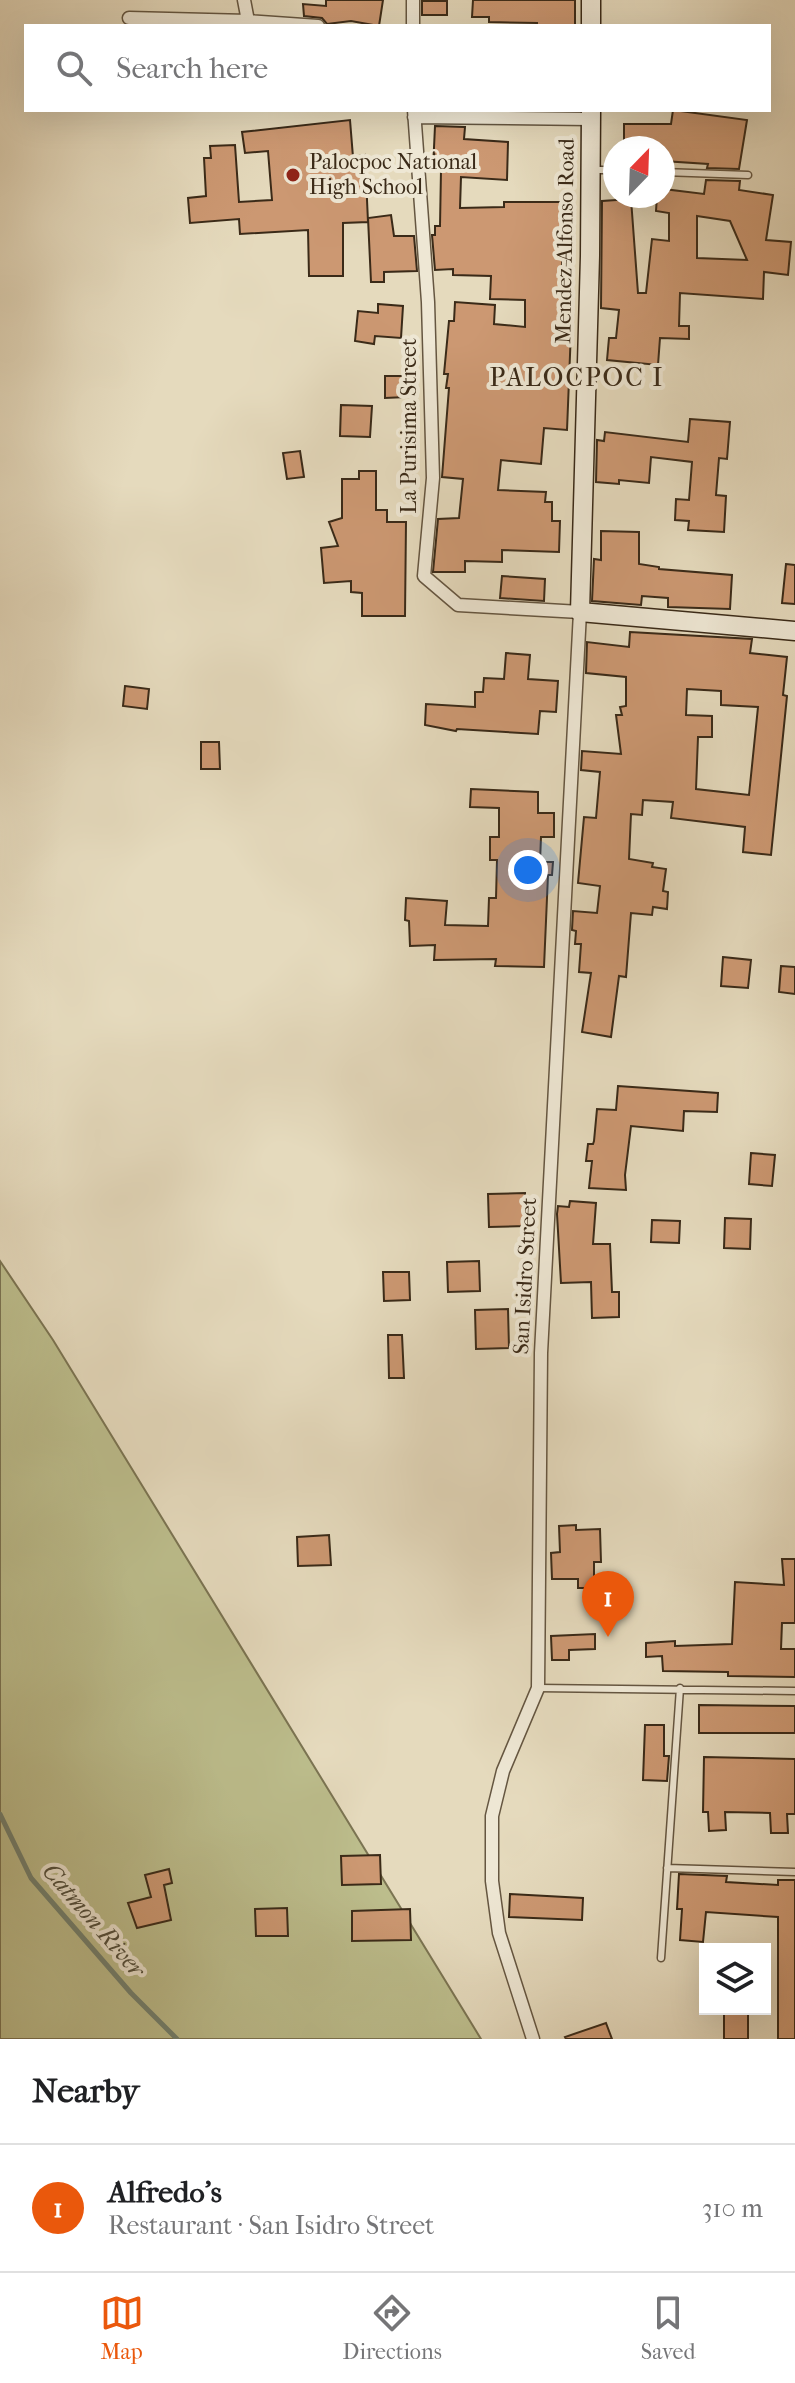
<!DOCTYPE html>
<html lang="en">
<head>
<meta charset="utf-8">
<style>
	:root { --surface:#fff; --page:#f2f2f2; --text:#202124; --muted:#757577; --line:#e0e0e0; --accent:#ea580c }
	body { margin:0; font-family:"IM FELL French Canon",serif; background:var(--page); color:var(--text) }
	.controls { position:absolute; right:24px; bottom:24px; display:grid; overflow:hidden; border-radius:0px; box-shadow:0 8px 32px #0002 }
	.controls button { width:72px; height:72px; display:grid; place-items:center; padding:0; border:0; border-bottom:2px solid var(--line); background:var(--surface); color:var(--text); font:40px sans-serif }
	.compass { position:absolute; left:603px; top:136px; width:72px; height:72px; border-radius:50%; background:var(--surface); box-shadow:0 8px 32px #0002; rotate:23deg }
	.you { position:absolute; left:528px; top:870px; width:28px; height:28px; margin:-20px; border:6px solid #fff; border-radius:50%; background:#1a73e8; box-shadow:0 0 0 12px #1a73e833 }
	.badge { display:grid; place-items:center; width:52px; height:52px; border-radius:50%; background:var(--accent); color:#fff; font-size:26px; font-weight:700 }
	.pin { position:absolute; translate:-50% -66px; filter:drop-shadow(0 2px 4px #0008) }
	.pin::after { content:''; position:absolute; top:42px; width:28px; height:24px; background:inherit; clip-path:polygon(0 0,100% 0,50% 100%) }
	.list { margin:0; padding:0; list-style:none }
	h2 { display:flex; justify-content:space-between; align-items:center; height:104px; margin:0; padding:0 32px; font-size:34px }
	h2 small { font-size:26px; font-weight:400; color:var(--muted) }
	.list li { display:grid; grid-template-columns:52px 1fr auto; gap:24px; align-items:center; box-sizing:border-box; height:128px; padding:0 32px; border-top:2px solid var(--line) }
	.list b { display:block; font-size:30px; white-space:nowrap }
	.list p { margin:0; font-size:26px; white-space:nowrap; color:var(--muted) }
	.list em { font-size:26px; font-style:normal; color:var(--muted) }
	.icon { flex:none; width:44px; height:44px; fill:none; stroke:currentColor; stroke-width:2; stroke-linecap:round; stroke-linejoin:round }
	.map { position:relative; flex:none; width:795px; height:2039px; overflow:hidden }
	.search { position:absolute; background:var(--surface); box-shadow:0 8px 32px #0002; left:24px; right:24px; top:24px; height:88px; display:flex; align-items:center; gap:20px; box-sizing:border-box; padding:0 28px; border-radius:0px; color:var(--muted); font-size:30px }
	.sheet { height:232px; background:var(--surface) }
	nav { display:flex; justify-content:space-around; align-items:center; box-sizing:border-box; height:112px; border-top:2px solid var(--line); background:var(--surface); font-size:22px; color:var(--muted) }
	nav a { display:grid; justify-items:center; gap:4px }
	nav .on { color:var(--accent) }
	.map>svg:first-child { display:block }
	.green { fill:#bcbd8c; stroke:#7b7452; stroke-width:2 }
	.lines { fill:none; stroke-linecap:round; stroke-linejoin:round }
	.stream { stroke:#728170; stroke-width:5 }
	.building { fill:#cc9872; stroke:#3a2a18; stroke-width:2; fill-rule:evenodd }
	.lane-casing { stroke:#655641; stroke-width:9 }
	.street-casing { stroke:#655641; stroke-width:15 }
	.secondary-casing { stroke:#3a2a18; stroke-width:21 }
	.lane { stroke:#eee7d4; stroke-width:6 }
	.street { stroke:#eee7d4; stroke-width:12 }
	.secondary { stroke:#eee7d4; stroke-width:18 }
	.poi-dot { fill:#8f2418; stroke:#eee7d4; stroke-width:3 }
	.labels { text-anchor:middle; dominant-baseline:central; stroke-width:8; stroke-linejoin:round; paint-order:stroke }
	.poi-label { font-size:22px; fill:#3a2a18; stroke:#eee7d4; text-anchor:start }
	.street-label { font-size:22px; fill:#3a2a18; stroke:#eee7d4 }
	.water-label { font-size:24px; font-style:italic; fill:#514e3c; stroke:#eee7d4 }
	.quarter-label { font-size:26px; letter-spacing:2px; fill:#3a2a18; stroke:#eee7d4 }
</style>
</head>
<body>
<div class="map">
<svg width="795" height="2039" viewBox="0 0 795 2039">
	<rect width="100%" height="100%" fill="#e5dabd"/>
	<filter id="stains"><feTurbulence type="fractalNoise" baseFrequency=".0025" numOctaves="4"/><feColorMatrix values="0 0 0 0 .2 0 0 0 0 .09 0 0 0 0 .02 0 0 0 .5 -.17"/></filter>
	<radialGradient id="worn" r=".72"><stop offset=".6" stop-color="#630" stop-opacity="0"/><stop offset="1" stop-color="#630" stop-opacity=".3"/></radialGradient>
	<!-- green -->
	<path class="green" d="M0,1261L53,1340L481,2039H0Z"/>
	<g class="lines">
		<!-- stream -->
		<path class="stream" d="M0,1814L31,1878L131,1993L177,2039"/>
	</g>
	<!-- building -->
	<path class="building" d="M326,0H383L379,26L351,21L327,24L322,18L304,16L303,4L326,6Z
		M473,0H575V26H537V23L489,22V17H472Z
		M422,1H447V15H422Z
		M673,110L747,120L739,169L707,168L708,164L663,161V148H624V124H671Z
		M350,120L353,157L365,155L368,222L343,223V276H309L308,230L240,234L239,219L190,223L188,198L206,196L204,158H211L210,146L235,145L239,202L272,200L268,151L245,153L242,132Z
		M435,126L465,127L464,139L508,142L507,180L461,177L460,208L504,207V202H573V251H563L561,279L573,280L567,430L544,428L541,464L501,460L498,490L546,492L545,502H552V521H560L559,552L502,550V562L465,561V572H433L438,519L459,518L463,479L442,477L449,388H446L448,374H444L449,321H454L455,302L495,305L494,324L525,327V300L490,299L491,276L453,275V269L435,270L432,235H435V226H440L441,170L433,169Z
		M706,180L740,181L739,190L773,195L766,240L791,242L788,275L764,272L763,299L680,293L679,326H689V339L660,338L658,365L607,360L609,338H616L619,310L601,308L602,201L631,199L638,293H646L652,239L669,241V213L656,211L657,196H663V189L704,194ZM697,216L730,221L747,260L697,258Z
		M391,215L394,236H414L417,271L384,272V282H371L368,218Z
		M378,304L403,306L401,338L375,336L374,344L355,341L358,311L378,313Z
		M385,376H405L406,397L385,398Z
		M341,405L372,406L370,437L340,436Z
		M690,419L730,422L727,459L719,458L716,495L726,496L724,532L688,530L689,521L675,520L676,499L689,500L692,462L651,457L649,483L619,480V484L596,482L597,440L604,441L605,432L688,442Z
		M300,451L304,477L287,479L283,453Z
		M359,471H376V510H387V522H406L405,616H362V593L351,592V581L324,583L321,548L338,546L329,522L342,518V479H359Z
		M601,531L639,532V564L659,567V569L732,575L730,609L668,607V598L642,596L641,605L592,601L594,559L601,560Z
		M786,564L795,565V604L782,603Z
		M502,576L545,579L544,601L500,598Z
		M630,632L752,639L750,653L787,657L783,695L787,696L771,855L743,852L745,827L671,818L673,802L643,800L642,815L631,814L629,859L653,863L652,867L666,869L663,891L668,892L667,909L653,907L652,915L631,913L626,977L619,976L611,1037L582,1032L591,973L579,972L581,944H575L576,931L572,930L573,911L597,913L600,886L578,883L584,817L596,818L600,772L581,770L582,751L621,754L616,715H622L620,707L626,706V677L586,673L587,642L629,647ZM687,689L721,691V705L758,707L749,795L696,789L698,737H712V716L686,715Z
		M506,653L530,655L528,679L558,681L556,712L540,711L538,734L457,729L456,731L425,725L426,704L475,707V692H483L484,678L504,679Z
		M125,686L149,689L147,709L123,706Z
		M201,742H219L220,769H201Z
		M471,789L538,792V813H554V837H541L540,862H553L552,875H548L544,967L495,966L496,959L434,960L435,945L410,946L409,921L405,920L406,898L447,901L445,925L488,926L489,898H496L497,860H490V837H499V808L470,807Z
		M723,957L751,960L748,988L721,986Z
		M781,966L795,967V994L779,992Z
		M618,1086L718,1093L717,1112L684,1111L683,1131L631,1126L625,1175L626,1190L589,1188L592,1161H586L588,1144H593L594,1141L597,1109L616,1110Z
		M751,1153L775,1155L772,1186L749,1184Z
		M525,1193L526,1226L489,1227L488,1194Z
		M570,1201L596,1203L593,1244H610L612,1292H619V1317L592,1318L591,1282L561,1283L557,1214L558,1206L569,1207Z
		M725,1218L751,1219L750,1249L724,1248Z
		M652,1220L680,1221L679,1243L651,1242Z
		M479,1261L480,1291L448,1292L447,1262Z
		M383,1272H409L410,1300L384,1301Z
		M508,1309L509,1348L476,1349L475,1310Z
		M388,1335H402L404,1378H389Z
		M576,1525V1530L600,1529L601,1562H594V1588H578V1579H552L551,1553L560,1552L559,1526Z
		M329,1535L331,1565L298,1566L297,1537Z
		M782,1559H795V1623H782L781,1649H795V1677L728,1676V1672L663,1671L662,1656L646,1657V1643L675,1641V1646L732,1644L735,1582L784,1585Z
		M595,1634V1649L569,1650V1660H552L551,1636Z
		M699,1705L795,1706V1733H699Z
		M645,1725H664V1756H669L667,1781L643,1780Z
		M704,1757L795,1759V1814H787L788,1833H771L770,1813L725,1812L726,1830L709,1831L708,1812H703Z
		M380,1855L381,1884L342,1885L341,1856Z
		M169,1869L172,1883L164,1885L171,1920L137,1928L128,1903L151,1897L145,1875Z
		M679,1874L727,1876L726,1882L778,1885V1880H795V2039H778V1917L706,1912L703,1942L680,1940L682,1909H677Z
		M510,1894L583,1898L582,1920L509,1917Z
		M287,1908L288,1936H256L255,1909Z
		M410,1909L411,1940L352,1941V1911Z
		M724,2009H748V2039H724Z
		M606,2023L612,2039H566L565,2037Z"/>
	<g class="lines">
		<defs>
			<path id="lane" d="M594,170H615
				M663,172L748,175
				M538,1688L795,1691
				M667,1868L795,1872
				M661,1958L680,1688"/>
			<path id="street" d="M244,0L248,21
				M413,0V26
				M129,18L248,21L318,26
				M414,110L428,302L433,478L424,576L458,605L580,612L541,1353L538,1688L503,1771L492,1816V1881L499,1933L533,2039
				M414,117L591,119"/>
			<path id="secondary" d="M591,0V26
				M591,110L590,256L580,612L795,631"/>
		</defs>
		<!-- lane casing -->
		<use href="#lane" class="lane-casing"/>
		<!-- street casing -->
		<use href="#street" class="street-casing"/>
		<!-- secondary casing -->
		<use href="#secondary" class="secondary-casing"/>
		<!-- lane -->
		<use href="#lane" class="lane"/>
		<!-- street -->
		<use href="#street" class="street"/>
		<!-- secondary -->
		<use href="#secondary" class="secondary"/>
	</g>
	<!-- markers -->
	<circle class="poi-dot" cx="293" cy="175" r="8"/>
	<g class="labels">
		<!-- poi labels -->
		<g class="poi-label">
			<text x="309" y="162">Palocpoc National<tspan x="309" dy="25">High School</tspan></text>
		</g>
		<!-- street labels -->
		<g class="street-label">
			<text transform="translate(565 241) rotate(-89)">Mendez-Alfonso Road</text>
			<text transform="translate(409 426) rotate(-90)">La Purisima Street</text>
			<text transform="translate(525 1276) rotate(-87)">San Isidro Street</text>
		</g>
		<!-- water labels -->
		<g class="water-label">
			<text transform="translate(94 1920) rotate(49)">Catmon River</text>
		</g>
		<!-- quarter labels -->
		<g class="quarter-label">
			<text x="577" y="377">PALOCPOC I</text>
		</g>
	</g>
	<rect width="100%" height="100%" filter="url(#stains)"/>
	<rect width="100%" height="100%" fill="url(#worn)"/>
</svg>
<div class="controls">
<button><svg class="icon" aria-label="layers" viewBox="0 0 24 24"><path d="M12 4l9 5-9 5-9-5zM3 14l9 5 9-5"/></svg></button>
</div>
<svg class="compass" viewBox="-18 -18 36 36"><path d="M0-13l5 13h-10z" fill="#e53935"/><path d="M0 13l5-13h-10z" fill="#757577"/></svg>
<div class="you"></div>
<div class="pin badge" style="left:608px;top:1637px">1</div>
<div class="search"><svg class="icon" aria-label="search" viewBox="0 0 24 24"><circle cx="10" cy="10" r="6"/><path d="M15 15l6 6"/></svg>Search here</div>
</div>
<section class="sheet">
<h2>Nearby<small></small></h2>
<ul class="list">
<li><span class="badge">1</span><div><b>Alfredo's</b><p>Restaurant · San Isidro Street</p></div><em>310 m</em></li>
</ul>
</section>
<nav>
<a class="on"><svg class="icon" aria-label="map" viewBox="0 0 24 24"><path d="M3 6l6-2 6 2 6-2v14l-6 2-6-2-6 2zM9 4v14M15 6v14"/></svg>Map</a>
<a><svg class="icon" aria-label="directions" viewBox="0 0 24 24"><path d="M12 3l9 9-9 9-9-9zM9 14v-3h6M13 9l2 2-2 2"/></svg>Directions</a>
<a><svg class="icon" aria-label="saved" viewBox="0 0 24 24"><path d="M7 4h10v16l-5-4-5 4z"/></svg>Saved</a>
</nav>
</body>
</html>
